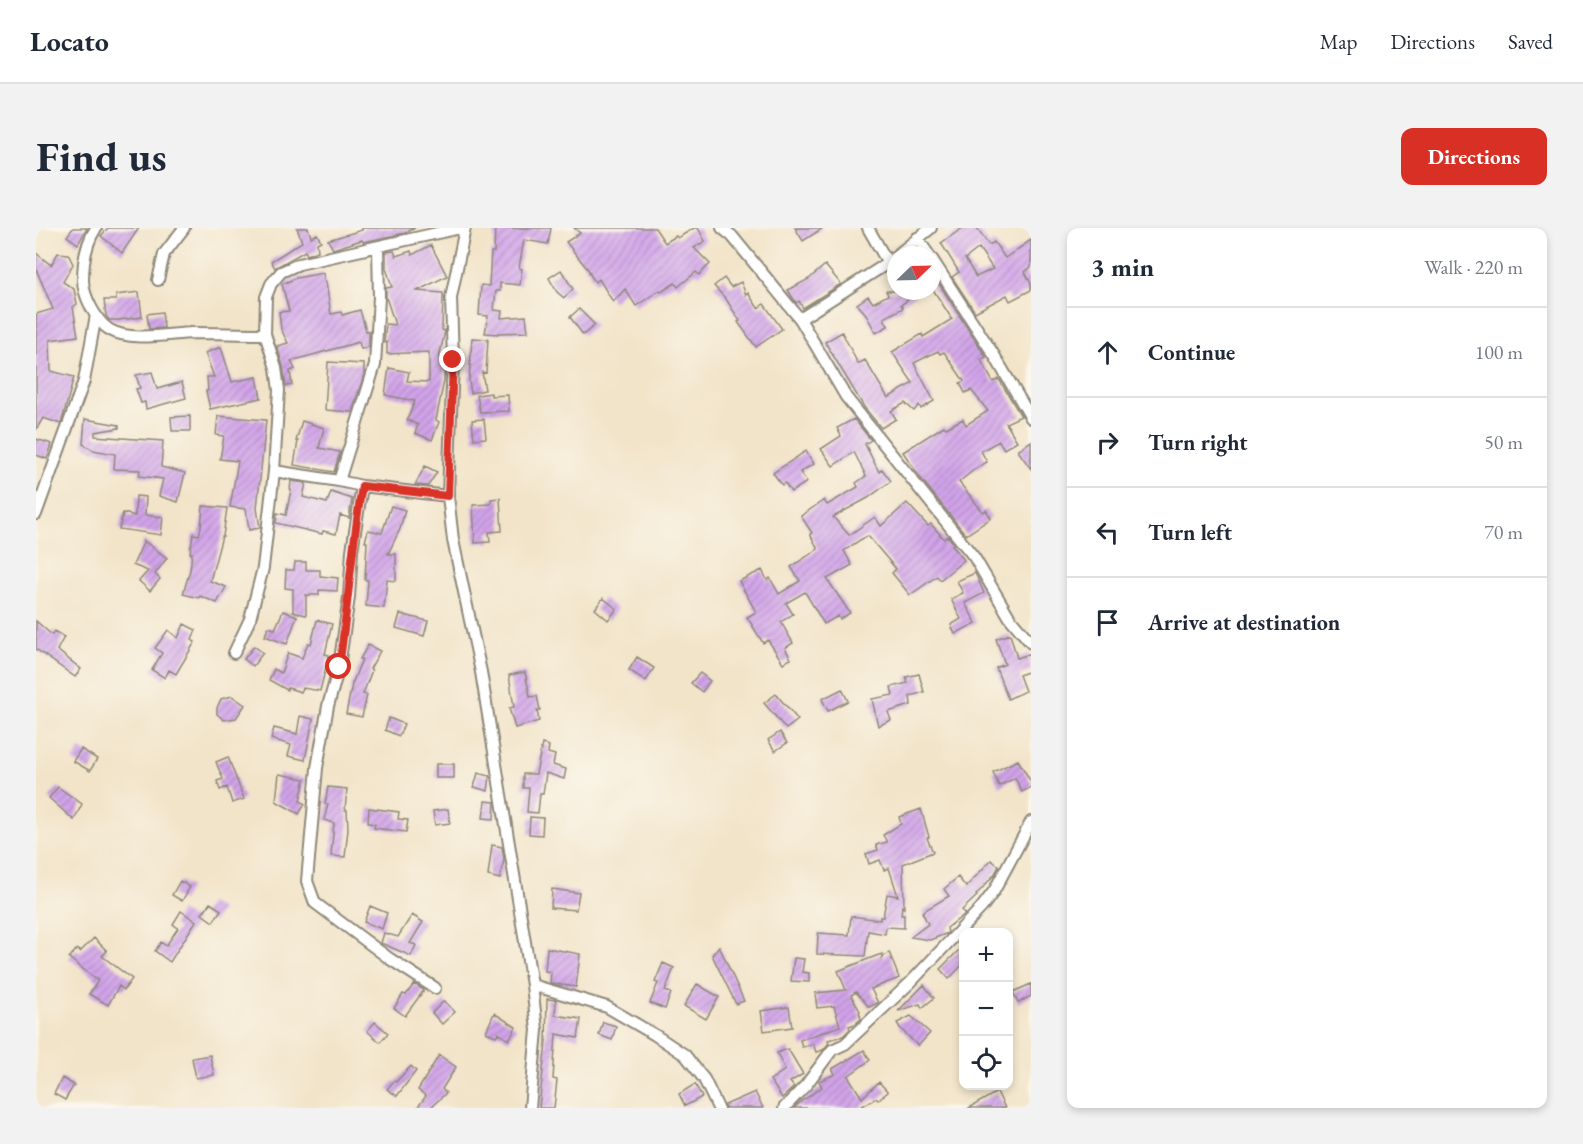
<!DOCTYPE html>
<html lang="en">
<head>
<meta charset="utf-8">
<style>
	:root { --surface:#fff; --page:#f2f2f3; --text:#1f2937; --muted:#747a83; --line:#e0e1e3; --accent:#d93025 }
	body { margin:0; font-family:"EB Garamond",serif; background:var(--page); color:var(--text) }
	.controls { position:absolute; right:18px; bottom:18px; display:grid; overflow:hidden; border-radius:12px; box-shadow:0 3px 9px #0003 }
	.controls button { width:54px; height:54px; display:grid; place-items:center; padding:0; border:0; border-bottom:2px solid var(--line); background:var(--surface); color:var(--text); font:30px sans-serif }
	.compass { position:absolute; left:851px; top:18px; width:54px; height:54px; border-radius:50%; background:var(--surface); box-shadow:0 3px 9px #0003; rotate:67deg }
	.stop { position:absolute; width:18px; height:18px; margin:-14px; border:4px solid #d93025; border-radius:50%; background:#fff }
	.stop.end { background:#d93025; border-color:#fff; box-shadow:0 2px 6px #0008 }
	.list { margin:0; padding:0; list-style:none }
	h2 { display:flex; justify-content:space-between; align-items:center; height:78px; margin:0; padding:0 24px; font-size:26px }
	h2 small { font-size:20px; font-weight:400; color:var(--muted) }
	.list li { display:grid; grid-template-columns:39px 1fr auto; gap:18px; align-items:center; box-sizing:border-box; height:90px; padding:0 24px; border-top:2px solid var(--line) }
	.list b { display:block; font-size:22px; white-space:nowrap }
	.list em { font-size:20px; font-style:normal; color:var(--muted) }
	.icon { flex:none; width:33px; height:33px; fill:none; stroke:currentColor; stroke-width:2; stroke-linecap:round; stroke-linejoin:round }
	.map { position:relative; flex:none; width:995px; height:880px; overflow:hidden; border-radius:12px }
	header { display:flex; align-items:center; gap:36px; box-sizing:border-box; height:84px; padding:0 30px; background:var(--surface); border-bottom:2px solid var(--line) }
	header strong { font-size:28px }
	nav { display:flex; gap:33px; margin-inline-start:auto; font-size:21px }
	.intro { display:flex; align-items:center; justify-content:space-between; box-sizing:border-box; height:144px; padding:0 36px }
	h1 { margin:0; font-size:42px }
	.button { padding:15px 27px; border-radius:12px; background:var(--accent); color:#fff; font-size:21px; font-weight:700 }
	main { display:flex; gap:36px; padding:0 36px }
	aside { flex:1; background:var(--surface); border-radius:12px; box-shadow:0 3px 9px #0003 }
	.map>svg:first-child { display:block }
	.building { fill:url(#building-hatch); fill-rule:evenodd }
	.lines { fill:none; stroke-linecap:round; stroke-linejoin:round }
	.street-casing { stroke:#8e887a; stroke-width:14 }
	.street { stroke:#fff; stroke-width:10 }
	.route { stroke:#d93025; stroke-width:8 }
</style>
</head>
<body>
<header>
<strong>Locato</strong>
<nav><a>Map</a><a>Directions</a><a>Saved</a></nav>
</header>
<div class="intro"><h1>Find us</h1><a class="button">Directions</a></div>
<main>
<div class="map">
<svg width="995" height="880" viewBox="0 0 995 880">
	<defs>
		<pattern id="building-hatch" width="6" height="6" patternUnits="userSpaceOnUse" patternTransform="scale(1.5)"><rect width="6" height="6" fill="#d2a4ea"/><path d="M-1 1l2-2M0 6l6-6M5 7l2-2" fill="none" stroke="#ab86be"/></pattern>
	</defs>
	<rect width="100%" height="100%" fill="#fbf7ec"/>
	<filter id="ink" filterUnits="userSpaceOnUse"><feTurbulence type="fractalNoise" baseFrequency=".0167" numOctaves="2"/><feDisplacementMap in="SourceGraphic" scale="12" xChannelSelector="R" yChannelSelector="G"/><feConvolveMatrix kernelMatrix="1 2 1 2 8 2 1 2 1" color-interpolation-filters="sRGB"/></filter>
	<filter id="wash" filterUnits="userSpaceOnUse"><feTurbulence type="fractalNoise" baseFrequency=".008" numOctaves="4" result="noise"/><feDisplacementMap in="SourceGraphic" scale="24" xChannelSelector="R" yChannelSelector="G"/><feGaussianBlur stdDeviation="1.35" result="paint"/><feColorMatrix in="noise" values="0 0 0 0 0 0 0 0 0 0 0 0 0 0 0 0 0 1.4 0 .05"/><feComposite in="paint" operator="in"/></filter>
	<g filter="url(#wash)">
		<rect width="100%" height="100%" fill="#f2e4c9"/>
		<g id="blocks">
			<!-- building -->
			<path class="building" d="M37,0H51L42,16L31,8Z
				M72,0H103L86,25L65,8Z
				M261,0H272L275,9L281,6L285,13L281,15L282,23L271,27L269,23L239,40L235,33L266,14Z
				M326,0H379L369,5L327,14L326,12L297,21L292,12L326,2Z
				M459,0H515L512,16L488,12L483,40L486,41L484,57L464,55V63H460L458,82L466,83L465,90L490,88L492,104L462,105V106L449,105L452,88L443,87L445,57L453,58L455,24H458Z
				M538,0H619L629,15L640,8L642,10L658,0H662L669,13L658,20L674,36L663,47L660,44L642,59L639,55L625,64L624,62L600,78L589,61L577,74L563,51L559,54L553,45L554,44L530,14L544,5Z
				M759,0H787L767,13Z
				M927,0H941L953,17L958,14L969,30L995,12V39L989,44L995,56V62L974,73L971,67L939,84L916,49L923,44L905,15ZM943,20L957,41L940,49L929,31Z
				M395,17L411,48L381,63L407,65L406,102L409,103L403,130H409L408,153L400,192L403,194L396,212L379,205L382,197L371,192L379,173L349,167L353,140L373,144L371,153L393,154V124L351,126V114L348,115L350,96L359,97L350,69V60L356,59L350,40V24L358,23L360,28L375,23L376,27Z
				M0,25L15,37L22,25L32,26L37,36L27,54L38,61L41,76L37,79L42,108L14,112L15,143L38,149L25,196L7,190L0,202V86L17,81L0,41Z
				M789,37L805,56L767,80L763,73L760,75L752,62L773,51Z
				M525,42L537,61L528,70L521,64L513,50Z
				M287,45L289,55H290L295,86L305,84L306,87L324,82L330,103H333V119L325,121L323,114L255,133L259,141L254,143L256,157L250,158L247,138L241,118L252,115L245,101L243,84L253,83L246,56L260,50Z
				M896,45L950,129L945,132L957,154L963,151L985,188L970,195L981,213L968,221L963,213L945,223L951,234L939,241L923,254L947,284L950,282L955,290L930,307L883,248L867,224L908,198L910,200L927,191L930,197L952,183L935,162L929,165L924,155L928,153L908,124L904,126L902,123L878,135L898,173L885,181L883,177L878,183L869,175L855,183L860,191L845,200L828,179L789,114L806,104L822,136L829,132L852,170L877,155L856,124L886,106L887,109L916,91L896,60Z
				M688,50L695,59L705,54L710,67L712,65L722,80L728,76L746,101L720,119L702,94L704,93L690,71L678,58Z
				M850,63H884L865,77L867,80L848,90L852,98L840,105L829,85L821,76L832,68L837,75L852,67Z
				M103,64L106,89L83,92H73L70,88L68,72H80V67Z
				M543,81L559,97L547,107L534,89Z
				M126,84L128,100L113,101L111,86Z
				M436,110L452,111L450,145L446,144L449,162L435,165L433,153Z
				M185,119L196,154L221,149L225,170L174,181L170,163H172L171,149H178L169,125Z
				M292,134L328,136V147L316,184L289,182Z
				M116,144L121,161L146,154L150,170L110,181L109,174L105,175L100,161L104,160L100,147Z
				M455,165V168L472,167L473,183L444,184L441,167Z
				M154,188V203H136L135,189Z
				M182,188L230,192L221,280L224,300L213,302L210,281L194,279L202,233L184,231L188,208L180,207Z
				M49,191L83,197V200L59,204V208L127,213L125,239L149,245L142,274L123,268L127,251L103,248L104,242L78,241L79,226L57,222L47,216Z
				M448,191L450,210L438,211L436,192Z
				M818,191L835,212L829,216L843,244L846,241L855,253L832,270L797,289L813,307L839,289L845,298L871,275L892,298L895,296L908,311L912,308L918,316L916,317L928,332L904,352L901,348L874,367L856,345L860,341L832,308L824,312L808,323L816,337L791,351L814,385L804,391L802,388L788,396L769,364L750,375L757,386L745,394L757,415L749,420L755,431L747,435L732,412L727,415L711,389L720,384L703,353L726,342L731,352L734,350L743,366L764,353L755,339L782,321L774,306L776,305L765,288L788,272L791,277L822,259L820,255L830,248L818,224L797,238L785,221L805,208L801,200Z
				M266,193L288,200L283,220L304,224L298,244L258,237L262,213H260Z
				M0,211L16,216L11,231L0,227Z
				M995,213V241L982,223Z
				M770,223L778,236L764,244L771,254L755,264L749,255L746,257L737,245Z
				M389,238L401,244L392,258L379,257Z
				M255,253L270,255L267,269L291,275L295,264L316,271L313,290L304,287L300,306L287,303L286,306L240,295L241,285L250,287L255,262H254Z
				M100,268L110,269L109,287L127,289L125,307L83,301L87,285L99,288Z
				M464,270L466,303L453,304L454,314L439,315L437,277L455,276V271Z
				M167,278L191,280L187,308H186L174,353L190,359L181,375L164,368L163,370L147,366L154,342L156,325H154L157,306L163,307L165,299Z
				M355,278L369,282L364,301L352,326H360V353L351,352L348,380L330,378L332,352H329L331,314H329L332,302L346,305Z
				M108,313L131,330L119,346L124,351L114,363L103,353L112,343L97,337Z
				M259,334H270V342H284V348L302,350L301,363L283,362V367H270V387L257,384V361L249,360L250,342H258Z
				M939,345L948,365L929,375L940,395L919,406L915,397L925,391L915,371L927,365L921,353Z
				M567,370L581,381L572,392L559,381Z
				M247,383L261,388L251,416L229,408L232,399L239,401Z
				M364,386L392,393L388,408L360,400Z
				M281,392L296,396L289,426L293,427L284,463L267,460L265,464L252,460L251,462L233,452L238,441L245,445L252,425L266,430L272,415L275,416Z
				M0,393L16,407L18,403L28,409L21,422L45,441L39,449L0,421Z
				M148,396L160,402L156,412L159,414L140,446L133,442L129,450L116,442L126,425L119,420L132,402L142,410Z
				M974,406L981,430L993,426L995,443L983,447L989,463L972,471L960,440L969,436L960,411Z
				M332,417L344,423L334,441L336,442L327,466L331,467L326,489L310,486L316,456L326,431H324Z
				M218,418L227,425L217,438L208,431Z
				M601,429L618,440L610,453L593,442Z
				M489,444L494,469L501,468L504,482H501L503,493L479,500L473,480L478,479L473,447Z
				M664,445L674,453L666,464L655,455Z
				M883,446L888,464L874,468L875,477L852,484L855,492L842,498L836,471L857,467L855,459L872,455L870,449Z
				M806,461L812,473L792,483L786,471Z
				M740,466L762,492L750,501L728,475Z
				M196,468L209,477L200,490L188,492L181,486V480L185,471Z
				M264,488L277,491L269,532L252,528L255,517L235,511L238,500L261,506Z
				M353,490L368,496L363,508L349,502Z
				M744,504L751,515L739,523L732,512Z
				M506,516L513,518L512,525L519,527L517,537L530,541L528,551L510,545L507,566H504L502,585L491,584L493,560H487V546H500Z
				M45,521L61,531L54,543L37,533Z
				M192,529L208,571L196,575L191,559L184,562L181,553L187,551L180,534Z
				M982,532L995,554V559L986,564L979,550L963,558L957,544Z
				M400,536H418V550H400Z
				M442,545L454,548L452,563L438,559Z
				M243,546L269,551L264,573L269,576L263,586L240,573Z
				M22,559L46,576L38,592L13,570Z
				M292,559L311,561L309,582H311L312,601L309,629L295,628L298,595L288,592L292,576H289Z
				M449,573L459,574L458,591L447,590Z
				M333,580L363,584L362,591L372,592L370,604L338,600L339,596L332,595Z
				M412,581L414,595L399,597L397,583Z
				M885,581L893,609L891,610L897,624L867,636L868,680L866,678L865,687H868V700L850,699L849,706L832,703L829,728L781,726L782,705L813,707L815,688L844,692V689H847L851,666L862,668L853,640L848,642L844,632L833,636L830,626L842,622L840,617L851,614L847,607L865,596L863,589Z
				M494,589L507,590L506,607L493,606Z
				M456,617L466,619L468,632L464,651L452,648Z
				M955,632L963,638L958,647L940,667L941,668L926,682L929,686L911,700L912,705L894,712L875,709L892,696L886,684L913,668L908,661L922,649L930,659Z
				M144,653L154,659L146,673L136,667Z
				M516,661L543,665L540,682L515,680Z
				M174,675L185,682L177,694L166,686Z
				M334,678L351,685L346,701L328,694Z
				M145,683L160,693L134,734L119,723L125,714L130,718L142,700L137,696Z
				M376,687L387,694L374,715L380,717L375,728L345,715L348,705L362,709Z
				M58,710L71,723L66,728L96,751L88,762L83,758L72,777L53,766L62,753L33,730L41,721L44,724Z
				M683,718L708,773L700,776L676,727Z
				M927,718V736L913,751L904,741Z
				M511,720L544,726L540,759L514,755L515,744L509,743Z
				M853,724L863,750L835,761L842,775L833,779L820,764L815,767L824,783L823,784L825,791L819,796L813,798L814,801L807,808L792,812L793,815L787,822L780,824L777,816L766,819L764,812L804,798L798,778L781,780L779,765L810,762L802,743L840,728L846,726V730Z
				M758,730L768,731L766,744L773,745V754L755,753Z
				M627,735L638,740L629,763L635,765L629,781L614,775L622,755L619,754Z
				M378,756L388,762L369,788L358,780L367,766L370,767Z
				M661,756L683,769L670,791L648,778Z
				M995,756V768L982,775L977,764Z
				M888,757L898,770L886,780L884,776L862,783Z
				M511,771L520,772L519,787L545,791L542,810L520,806L517,851L521,852L518,880H503L510,814Z
				M408,773L419,784L406,796L396,785Z
				M753,779L756,799L728,803L725,783Z
				M458,785L480,799L473,812L462,805L460,808L450,804Z
				M875,788L894,805L882,818L864,800L861,795Z
				M339,794L352,805L344,814L331,803Z
				M567,794L580,798L576,812L563,807Z
				M752,821L767,846L754,854L758,859L746,870L734,852L749,842L741,825Z
				M828,822L834,832L812,848L826,870L843,854L852,864L842,872L840,870L823,880H758L766,873L786,859L783,853L799,846L796,841Z
				M174,827L178,847L160,850L156,830Z
				M403,827L420,839L406,861L410,865L394,880H381L390,868L382,862Z
				M375,838L380,843L361,868L351,861L358,853L360,854Z
				M26,850L38,857L29,872L18,866Z
				M659,856L666,869L649,878L643,866Z
				M719,864L727,880H689V877Z
				M961,864L969,880H933Z"/>
		</g>
	</g>
	<g filter="url(#ink)">
		<use href="#blocks" fill-opacity="0" stroke="#8e887a" stroke-width="1.5"/>
		<g class="lines">
			<defs>
				<path id="street" d="M60,0C50,15 47,34 47,52C47,67 60,94 74,102C95,114 132,106 156,105C180,105 204,106 229,106
					M429,0L415,70L417,132L412,268L417,312L445,444L496,757L501,802L494,880
					M686,0L696,8L764,91L810,169L938,329L974,390L995,415
					M832,0L852,35
					M881,10L893,27
					M861,27L895,0
					M896,31L958,127L995,190
					M122,52L128,26L148,0
					M764,91L852,35L860,28
					M238,243L303,253L326,258L412,268
					M303,253L339,137L343,69L342,19
					M326,258L316,323L313,369L303,439L292,478L281,540L271,653L279,675L354,731L399,760
					M0,286L48,153L60,87
					M198,425L214,391L227,340L238,243L243,162L240,140L229,106L230,69L235,56L245,44L263,36L424,0
					M496,757L571,779L619,807L649,827L668,851L682,880
					M748,880L770,857L796,822L809,816L874,755L946,679L958,663L995,594"/>
			</defs>
			<!-- street casing -->
			<use href="#street" class="street-casing"/>
			<!-- street -->
			<use href="#street" class="street"/>
		</g>
	</g>
	<g class="lines" filter="url(#ink)">
		<!-- route -->
		<path class="route" d="M303,439C312,378 316,318 326,258L412,268L417,132"/>
	</g>
</svg>
<div class="controls">
<button>+</button>
<button>−</button>
<button><svg class="icon" aria-label="locate" viewBox="0 0 24 24"><circle cx="12" cy="12" r="6"/><path d="M12 2v4M12 18v4M2 12h4M18 12h4"/></svg></button>
</div>
<svg class="compass" viewBox="-18 -18 36 36"><path d="M0-13l5 13h-10z" fill="#e53935"/><path d="M0 13l5-13h-10z" fill="#747a83"/></svg>
<div class="stop" style="left:303px;top:439px"></div>
<div class="stop end" style="left:417px;top:132px"></div>
</div>
<aside>
<h2>3 min<small>Walk · 220 m</small></h2>
<ul class="list">
<li><svg class="icon" aria-label="ahead" viewBox="0 0 24 24"><path d="M12 20V5M6 11l6-6 6 6"/></svg><div><b>Continue</b></div><em>100 m</em></li>
<li><svg class="icon" aria-label="right" viewBox="0 0 24 24"><path d="M7 20v-9h11M14 6l5 5-5 5"/></svg><div><b>Turn right</b></div><em>50 m</em></li>
<li><svg class="icon" aria-label="left" viewBox="0 0 24 24"><path d="M17 20v-9H6M10 6l-5 5 5 5"/></svg><div><b>Turn left</b></div><em>70 m</em></li>
<li><svg class="icon" aria-label="arrive" viewBox="0 0 24 24"><path d="M6 21V4h12l-3 4 3 4H6"/></svg><div><b>Arrive at destination</b></div></li>
</ul>
</aside>
</main>
</body>
</html>
